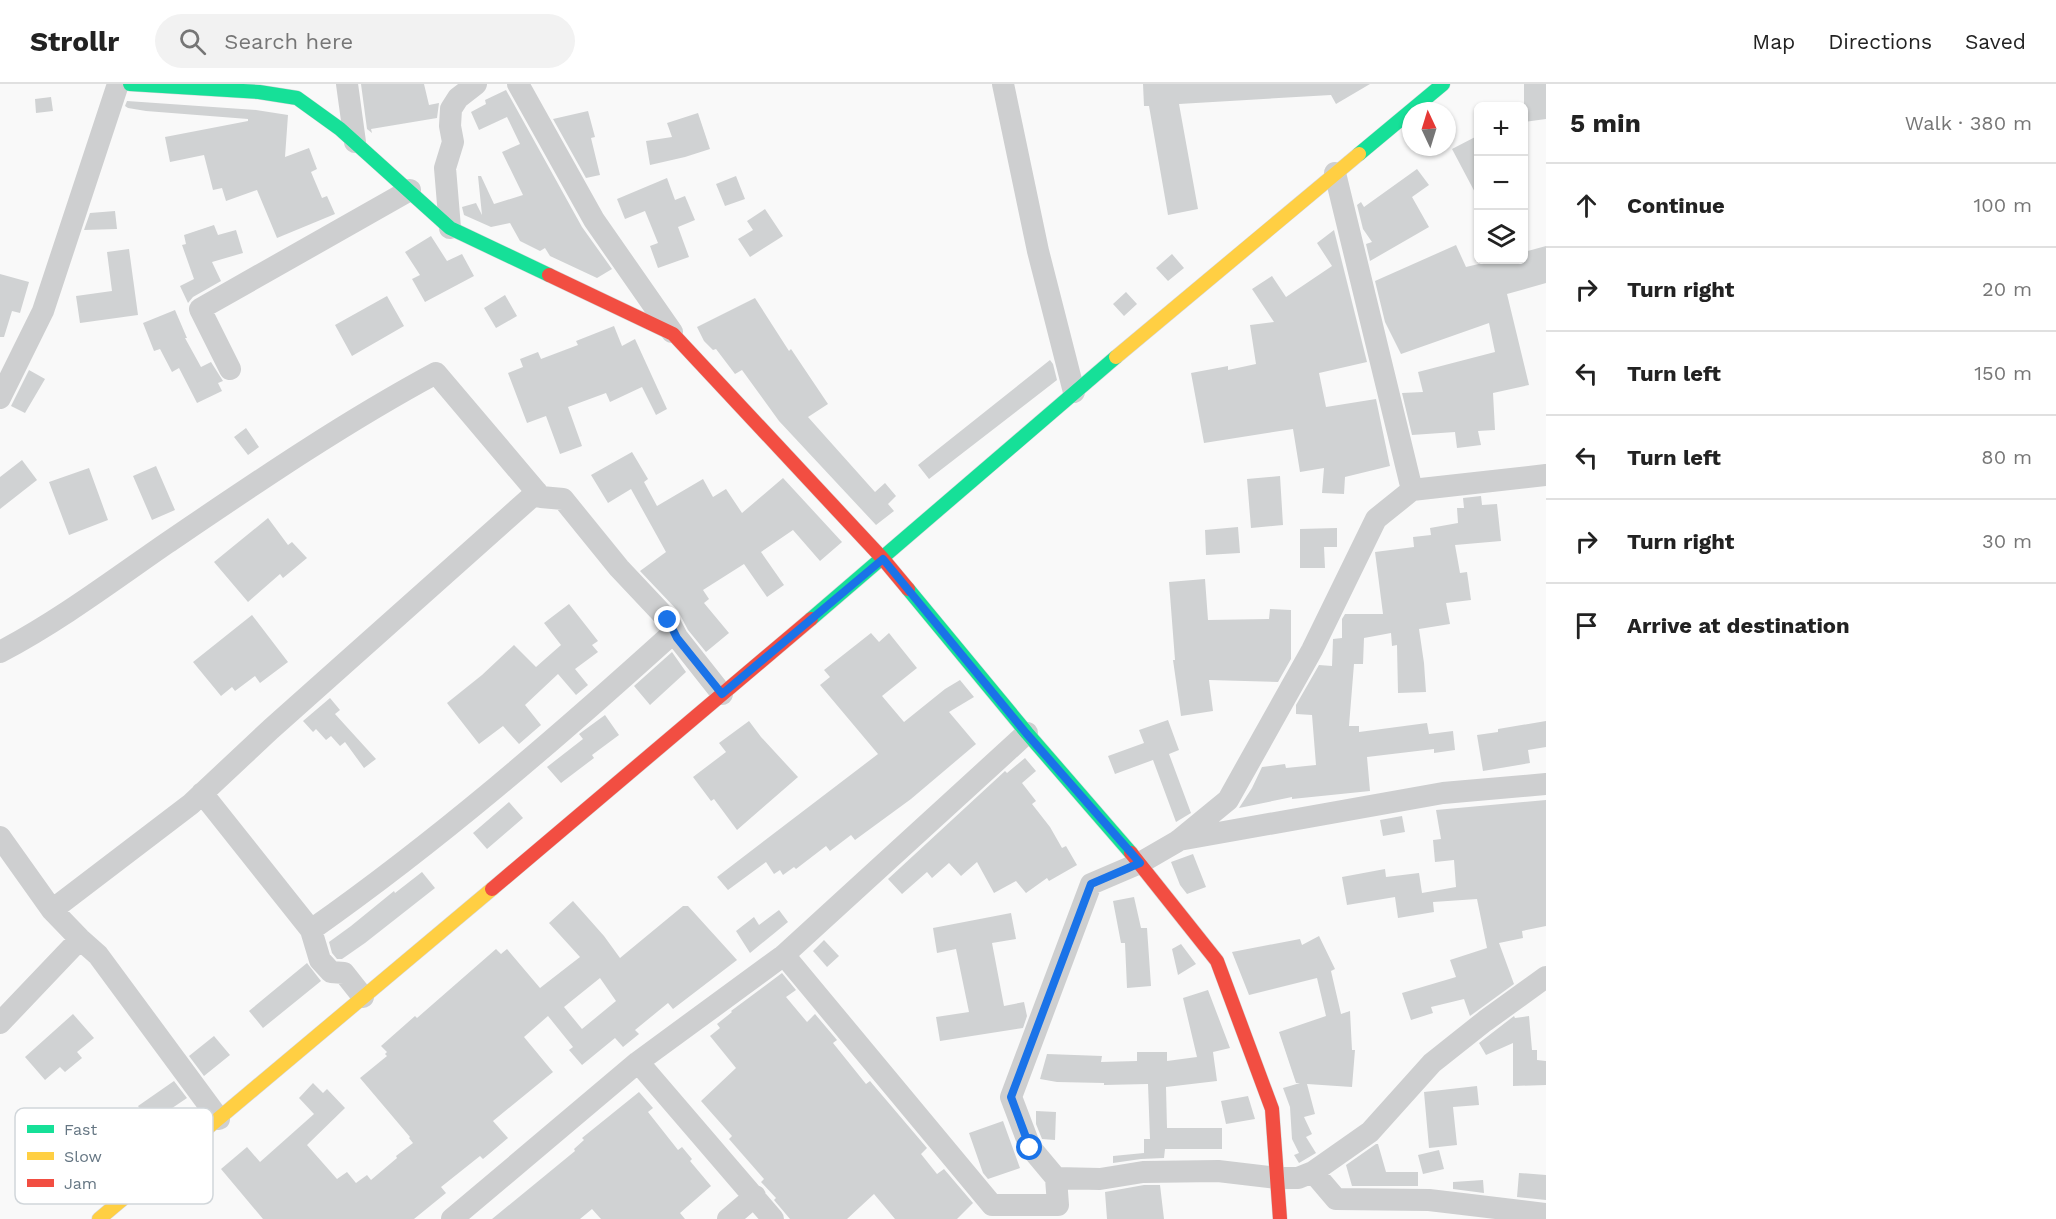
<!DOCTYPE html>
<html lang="en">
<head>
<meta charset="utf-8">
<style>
	:root { --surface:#fff; --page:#f2f2f2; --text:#222; --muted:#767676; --line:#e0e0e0 }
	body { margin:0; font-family:"Work Sans",sans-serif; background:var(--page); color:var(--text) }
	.controls { position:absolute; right:18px; top:18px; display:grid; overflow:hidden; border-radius:9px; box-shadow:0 2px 4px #0004 }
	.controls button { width:54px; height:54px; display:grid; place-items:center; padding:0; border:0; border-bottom:2px solid var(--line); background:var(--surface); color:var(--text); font:30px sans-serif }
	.compass { position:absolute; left:1402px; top:18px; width:54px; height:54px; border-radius:50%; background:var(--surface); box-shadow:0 2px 4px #0004; rotate:356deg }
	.stop { position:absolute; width:18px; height:18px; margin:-14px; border:4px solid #1a73e8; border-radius:50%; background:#fff }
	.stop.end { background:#1a73e8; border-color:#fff; box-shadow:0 2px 6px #0008 }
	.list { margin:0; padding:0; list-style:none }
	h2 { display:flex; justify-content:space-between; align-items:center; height:78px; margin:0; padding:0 24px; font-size:26px }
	h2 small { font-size:20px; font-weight:400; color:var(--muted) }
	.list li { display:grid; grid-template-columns:39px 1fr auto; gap:18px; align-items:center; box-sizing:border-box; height:84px; padding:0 24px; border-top:2px solid var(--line) }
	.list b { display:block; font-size:22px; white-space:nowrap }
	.list em { font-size:20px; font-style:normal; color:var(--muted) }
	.icon { flex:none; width:33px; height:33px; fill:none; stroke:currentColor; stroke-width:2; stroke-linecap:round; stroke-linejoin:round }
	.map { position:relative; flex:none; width:1546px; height:1135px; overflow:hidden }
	header { display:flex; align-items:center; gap:36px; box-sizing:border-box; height:84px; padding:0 30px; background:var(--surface); border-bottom:2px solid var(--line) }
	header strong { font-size:28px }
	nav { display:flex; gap:33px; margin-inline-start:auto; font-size:21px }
	.search { width:420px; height:54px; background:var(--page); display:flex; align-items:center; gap:15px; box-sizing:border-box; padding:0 21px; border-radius:33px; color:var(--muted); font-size:22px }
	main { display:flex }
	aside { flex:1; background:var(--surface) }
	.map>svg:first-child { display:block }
	.building { fill:#d0d2d3; fill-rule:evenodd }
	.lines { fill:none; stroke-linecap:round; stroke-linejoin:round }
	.fast-casing { stroke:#d5d6d7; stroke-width:15 }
	.slow-casing { stroke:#d5d6d7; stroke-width:15 }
	.jam-casing { stroke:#d5d6d7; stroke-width:15 }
	.street { stroke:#cecfd0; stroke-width:22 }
	.fast { stroke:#16e098; stroke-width:14 }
	.slow { stroke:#ffcf43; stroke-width:14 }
	.jam { stroke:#f24e42; stroke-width:14 }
	.route { stroke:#1a73e8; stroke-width:8 }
	.key { fill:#fff; stroke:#d1d6da; stroke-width:1.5 }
	.key-label { font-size:16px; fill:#657683 }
</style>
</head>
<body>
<header>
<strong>Strollr</strong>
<div class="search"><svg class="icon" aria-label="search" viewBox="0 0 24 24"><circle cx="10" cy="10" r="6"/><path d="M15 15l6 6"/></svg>Search here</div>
<nav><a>Map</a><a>Directions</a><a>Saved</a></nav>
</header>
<main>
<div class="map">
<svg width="1546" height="1135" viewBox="0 0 1546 1135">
	<rect width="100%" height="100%" fill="#f9f9f9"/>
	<!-- building -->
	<path class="building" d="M361,0H424L429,21L439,19L437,34L371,45L372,49L367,45Z
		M1143,0H1370L1336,20L1331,11L1179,20L1198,125L1168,131L1149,22H1144Z
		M1524,0H1546V35L1524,38Z
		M506,6L582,143L612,185L597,194L550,172L545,164L540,167L520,157L510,139L491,143L464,131L462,123L476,119L482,131L478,92H481L494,120L523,111L502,68L520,60L507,33L479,46L471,28L486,20L485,16Z
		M51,13L53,27L36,29L35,15Z
		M127,17L256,26L288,31L285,73L309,64L317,85L311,88L322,114L327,112L335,130L277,154L257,106L226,117L222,104L213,106L204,71L170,78L165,53L248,37V35L146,27L128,24L125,22Z
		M588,27L595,53L591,54L600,91L586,94L553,35Z
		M698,29L710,65L685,73L650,81L646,57L672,53L667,39Z
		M1479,51V116L1452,65Z
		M1417,85L1429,101L1412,113L1429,143L1370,177L1366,160L1372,158L1363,145L1357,121L1361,118L1364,123Z
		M736,92L745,115L725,122L716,100Z
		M667,94L675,116L685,112L695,136L678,143L689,173L658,184L650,162L658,159L645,127L625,135L617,115Z
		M765,125L783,152L750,173L738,155L753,146L747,137Z
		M115,127L117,145L84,146L90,129Z
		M214,141L218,151L236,146L243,169L212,178L221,197L193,213L188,219L180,202L194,195L182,161L186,160L184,151Z
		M1334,146L1367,278L1319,289L1326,323L1376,315L1390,382L1345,393L1344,410L1322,409L1324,384L1300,388L1293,345L1204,359L1191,289L1228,282V286L1256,280L1250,241L1274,238L1252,205L1272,192L1286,213L1332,182L1317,159Z
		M431,152L447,177L462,170L474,192L425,218L412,195L420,191L405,168Z
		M1456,161L1466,183L1495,176H1524V168L1546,162V199L1507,210L1529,301L1493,309L1495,346L1478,347L1481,361L1457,364L1455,348L1412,351L1402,309L1423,308L1418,288L1495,268L1489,239L1401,270L1385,238L1375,197Z
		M129,165L138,231L80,239L76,212L112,207L107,168Z
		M1172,170L1184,184L1168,197L1156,184Z
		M0,190L29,198L20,229L12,227L4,253H0Z
		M1126,208L1137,220L1124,232L1113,220Z
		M505,211L517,232L496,244L484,224Z
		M387,212L404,242L352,272L335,241Z
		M755,214L789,267L791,265L828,320L808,333L875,408L885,399L896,412L888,420L894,427L876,441L779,337L742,286L735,290L716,265L713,266L704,257L697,243Z
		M175,226L187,254H185L201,283L211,278L223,297L218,299L222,307L197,319L179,284L172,288L160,265L154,267L143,239Z
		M614,242L622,262L635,255L667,325L656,331L642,303L610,318L606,309L568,323L582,362L560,370L546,332L527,339L508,289L523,283L520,275L538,268L541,275L578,261L576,257Z
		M1050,276L1053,280L1057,296L929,395L918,381Z
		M29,286L45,295L25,329L11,322Z
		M246,344L259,363L248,371L234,353Z
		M632,368L648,395L644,398L657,422L703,395L713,413L726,405L742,429L783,394L842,458L820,477L793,446L761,468L784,501L767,513L744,480L703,506L709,515L704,519L729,549L706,568L688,546L678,527L640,487L666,468L631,405L608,419L591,391Z
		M22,376L37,396L0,425V393Z
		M156,382L175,426L152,436L133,392Z
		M89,384L108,436L69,451L49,398Z
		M1280,392L1283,441L1251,444L1247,395Z
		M1481,412L1482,421L1497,420L1501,457L1455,461L1460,489L1467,488L1471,516L1446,519L1450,540L1419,545L1424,579L1426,608L1398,609L1397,561L1392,562L1391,549L1364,554L1363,580H1354L1349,642H1359V648L1427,639L1429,650L1453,647L1455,666L1434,669V665L1367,673L1370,707L1292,715V713L1239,724L1252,704L1262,683L1285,680L1286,684L1316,681L1312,631L1296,630V621L1319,581L1332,582L1333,555L1342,554V535L1345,530H1383L1375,468L1414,463L1413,453L1431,451L1430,444L1458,439L1457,424H1464L1463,414Z
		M268,434L288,461L292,458L307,474L283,494L280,490L248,518L214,478Z
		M1238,443L1240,469L1206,471L1205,446Z
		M1337,444V463H1324L1325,484H1300V445Z
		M1205,495L1208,536L1269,535L1270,525L1291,526V575L1278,598L1209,596L1213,627L1181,632L1173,576H1175L1169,498Z
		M569,520L598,557L592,561L598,568L575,585L588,601L576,611L558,590L525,621L541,641L519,660L503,642L479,660L447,619L482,591L514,561L536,583L561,561L544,539Z
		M252,531L288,578L260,599L255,592L235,607L232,603L221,612L193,578Z
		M871,549L879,558L889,549L917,584L882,612L904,638L945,605L960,596L974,613L949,628L976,660L911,715L855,756L851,751L830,767L826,762L796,785L794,783L783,791L780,786L774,790L766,778L728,806L717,793L878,670L820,601L830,593L824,586Z
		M672,568L686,588L650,621L634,602Z
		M330,614L340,626L335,630L376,675L364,684L345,658L340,662L331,652L326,656L316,645L313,648L303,637Z
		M605,631L619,651L592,671L594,674L561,699L547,683L583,655L579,650Z
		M1168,636L1179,666L1169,670L1191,729L1176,738L1153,676L1115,690L1108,672L1144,659L1139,646Z
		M749,637L761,653L798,693L737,746L714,715L711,717L693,693L726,668L719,659Z
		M1546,637V663L1528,666L1530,679L1483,687L1477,651L1498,648V645Z
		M1025,674L1036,687L1022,699L1036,717L1032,720L1050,743L1062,764L1066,762L1077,781L1049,797L1047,794L1026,809L1016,797L994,809L977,778L961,792L949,779L932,794L927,788L902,810L888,795L1005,687L1007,689Z
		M1546,716V842L1522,847L1523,854L1499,859L1514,900L1470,932L1464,915L1431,923L1433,929L1411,936L1402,909L1456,893L1450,876L1487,864L1477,815L1433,818L1434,828L1398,834L1395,813L1347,821L1342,793L1385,785L1386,793L1419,789L1422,809L1456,803L1454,776L1435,778L1433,756L1441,755L1436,726Z
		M509,718L523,734L487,765L473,749Z
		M1402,732L1405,748L1383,752L1380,736Z
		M1193,770L1206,803L1187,810L1180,801L1171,778Z
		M422,788L435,804L365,859L342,875H337L332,869L329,858L351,842L394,807L395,809Z
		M1134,813L1141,844H1147L1151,902L1127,904L1125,859H1121L1113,817Z
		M573,817L604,852L620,874L683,822H688L737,876L673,925L668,919L635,946L639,950L623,963L615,954L582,981L569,966L573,963L548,932L524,953L553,988L493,1037L508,1054L483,1075L480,1072L441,1103L446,1109L414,1135H263L221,1085L247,1063L260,1078L314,1030L299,1014L313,999L323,1009L327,1005L345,1024L307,1061L337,1095L347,1088L356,1099L367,1091L371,1096L397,1074L396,1072L413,1059L409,1054L410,1053L360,994L387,972L385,970L387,968L381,962L415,932L417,934L496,865L501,870L507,865L540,904L580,873L549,839ZM600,894L616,917L582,945L564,923Z
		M779,826L788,838L750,869L736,847L754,833L759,841Z
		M1011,829L1016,855L992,859L1004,922L1024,918L1027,932L1023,944L940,957L936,933L969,928L956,865L937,869L933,844Z
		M1319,852L1335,885L1331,887L1341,930L1350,927L1352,966H1355L1352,1003L1307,1000L1315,1030L1304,1033L1312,1050L1306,1053L1316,1069L1299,1079L1294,1071L1299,1069L1292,1055L1290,1023L1283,1004L1300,999H1296L1279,948L1326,932L1317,894L1249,911L1232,868L1300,855L1302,861Z
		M824,856L839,872L827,883L813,867Z
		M1181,860L1196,880L1178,891L1172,865Z
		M307,879L321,897L263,944L249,927Z
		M782,889L796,906L786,913L807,938L815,930L837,956L833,959L866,1000L870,997L927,1064L921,1070L937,1090L944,1085L973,1119L957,1135H895L874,1110L847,1135H790L774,1116L776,1114L761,1098L764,1095L729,1055L732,1052L701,1017L736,984L710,952L720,944L717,940L732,928L731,927Z
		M1208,906L1230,964L1213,968L1217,997L1166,1003L1167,1044H1222V1065H1165L1164,1074L1141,1075L1113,1079V1072L1144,1069V1055H1150L1148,1000L1104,1001V999L1057,998L1040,995L1047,970L1102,972L1101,978L1137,977V968H1167V977L1197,973L1183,914Z
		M73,930L94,954L77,968L82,974L65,988L60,983L45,996L25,973Z
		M1514,932L1515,934L1529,932L1532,966H1537V976L1546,977V1001L1513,1002V959L1486,971L1479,959Z
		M214,952L230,971L204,992L189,972Z
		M174,997L187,1014L150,1039L138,1022Z
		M1477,1002L1479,1021L1453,1023L1457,1061L1429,1064L1424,1008Z
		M639,1008L653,1024L648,1028L678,1066L682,1063L692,1075L690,1077L711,1102L680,1129L685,1135H601L592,1125L580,1135H492L575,1067L574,1065L584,1056L582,1054Z
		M1248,1012L1255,1035L1226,1040L1221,1017Z
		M1036,1027L1056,1028L1055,1056L1042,1055L1036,1040Z
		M1003,1037L1020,1084L988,1095L983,1089L969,1049Z
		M1376,1060H1378L1386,1088H1418V1102H1352L1346,1081Z
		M1439,1066L1444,1085L1423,1090L1418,1071Z
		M1519,1089L1546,1091V1116L1517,1113Z
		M1483,1096L1484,1109L1453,1105V1098Z
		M1144,1101H1160L1164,1135H1107L1105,1108Z"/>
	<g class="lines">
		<defs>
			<path id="fast" d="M130,0L259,8L297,14L340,45L450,144L549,191
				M1359,70L1443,0
				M908,505L1027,649L1131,769
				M811,535L1116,273"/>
			<path id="slow" d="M1116,273L1359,70
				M99,1135L492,805"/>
			<path id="jam" d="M549,191L673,250L883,475L908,505
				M1131,769L1217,877L1272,1025L1280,1135
				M492,805L811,535"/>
		</defs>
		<!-- fast casing -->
		<use href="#fast" class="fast-casing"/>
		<!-- slow casing -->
		<use href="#slow" class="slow-casing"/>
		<!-- jam casing -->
		<use href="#jam" class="jam-casing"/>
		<!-- street -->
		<path class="street" d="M347,0L355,58
			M518,0L594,136L672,248
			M1003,0L1038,167L1074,308
			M1335,89L1412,406
			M450,144L445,84L453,58L450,42L451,25L458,14L476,0
			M230,285L200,225L410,106
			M0,314L43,227L118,0
			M0,568C59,537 112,497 167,459C254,400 343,339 436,289L541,413L563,415L619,484L668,536L677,553L722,610
			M202,709L311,846C439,756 558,653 674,548
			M0,753L52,826L80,855L98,871L219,1035
			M1179,756L1443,709L1546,700
			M52,826L191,720L271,645L537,408
			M311,846L320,876L331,888L344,889L363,913
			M784,871L992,1121H1058L1056,1094L1030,1063L1011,1013L1091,800L1140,779L1178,757L1228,716L1312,566L1376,435L1412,406L1546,391
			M0,939L80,855
			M638,978L773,1135
			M1313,1088L1336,1115L1429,1116L1546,1130
			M1056,1094L1100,1095L1143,1088L1218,1087L1277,1094H1298L1313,1088L1370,1048L1432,979L1485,937L1546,893
			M452,1135L638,978L784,871L1027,649
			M728,1135L755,1112"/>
		<!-- fast -->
		<use href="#fast" class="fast"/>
		<!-- slow -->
		<use href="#slow" class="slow"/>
		<!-- jam -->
		<use href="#jam" class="jam"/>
	</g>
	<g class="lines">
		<!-- route -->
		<path class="route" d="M668,536L677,554L722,610L883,475L1026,649L1140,779L1091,800L1011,1013L1030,1064"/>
	</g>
	<!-- legend -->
	<rect x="15" y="1024" width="198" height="96" rx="9" class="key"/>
	<rect x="27" y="1041" width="27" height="8" fill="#16e098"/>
	<rect x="27" y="1068" width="27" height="8" fill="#ffcf43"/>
	<rect x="27" y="1095" width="27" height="8" fill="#f24e42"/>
	<g class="key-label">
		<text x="64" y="1051">Fast</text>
		<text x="64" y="1078">Slow</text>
		<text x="64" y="1105">Jam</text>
	</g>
</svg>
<div class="controls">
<button>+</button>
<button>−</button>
<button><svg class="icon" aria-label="layers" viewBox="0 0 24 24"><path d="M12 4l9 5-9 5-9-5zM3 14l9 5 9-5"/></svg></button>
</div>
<svg class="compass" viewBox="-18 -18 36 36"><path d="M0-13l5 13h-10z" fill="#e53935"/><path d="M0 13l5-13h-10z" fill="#767676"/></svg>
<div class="stop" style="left:1030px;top:1064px"></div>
<div class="stop end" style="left:668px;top:536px"></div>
</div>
<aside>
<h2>5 min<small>Walk · 380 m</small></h2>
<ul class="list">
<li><svg class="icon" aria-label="ahead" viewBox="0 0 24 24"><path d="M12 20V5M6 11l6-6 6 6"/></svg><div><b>Continue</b></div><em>100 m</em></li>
<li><svg class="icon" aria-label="right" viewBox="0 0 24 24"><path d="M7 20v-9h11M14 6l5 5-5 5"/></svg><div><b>Turn right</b></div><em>20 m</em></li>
<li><svg class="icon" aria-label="left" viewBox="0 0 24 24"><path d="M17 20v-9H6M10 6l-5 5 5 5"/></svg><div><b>Turn left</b></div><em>150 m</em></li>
<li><svg class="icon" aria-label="left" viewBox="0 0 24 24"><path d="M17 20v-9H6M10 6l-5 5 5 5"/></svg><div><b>Turn left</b></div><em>80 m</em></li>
<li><svg class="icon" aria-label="right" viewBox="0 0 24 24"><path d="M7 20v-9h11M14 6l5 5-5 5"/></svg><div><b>Turn right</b></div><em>30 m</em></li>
<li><svg class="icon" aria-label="arrive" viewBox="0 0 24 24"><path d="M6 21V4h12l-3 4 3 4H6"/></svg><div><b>Arrive at destination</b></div></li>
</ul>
</aside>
</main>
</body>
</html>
